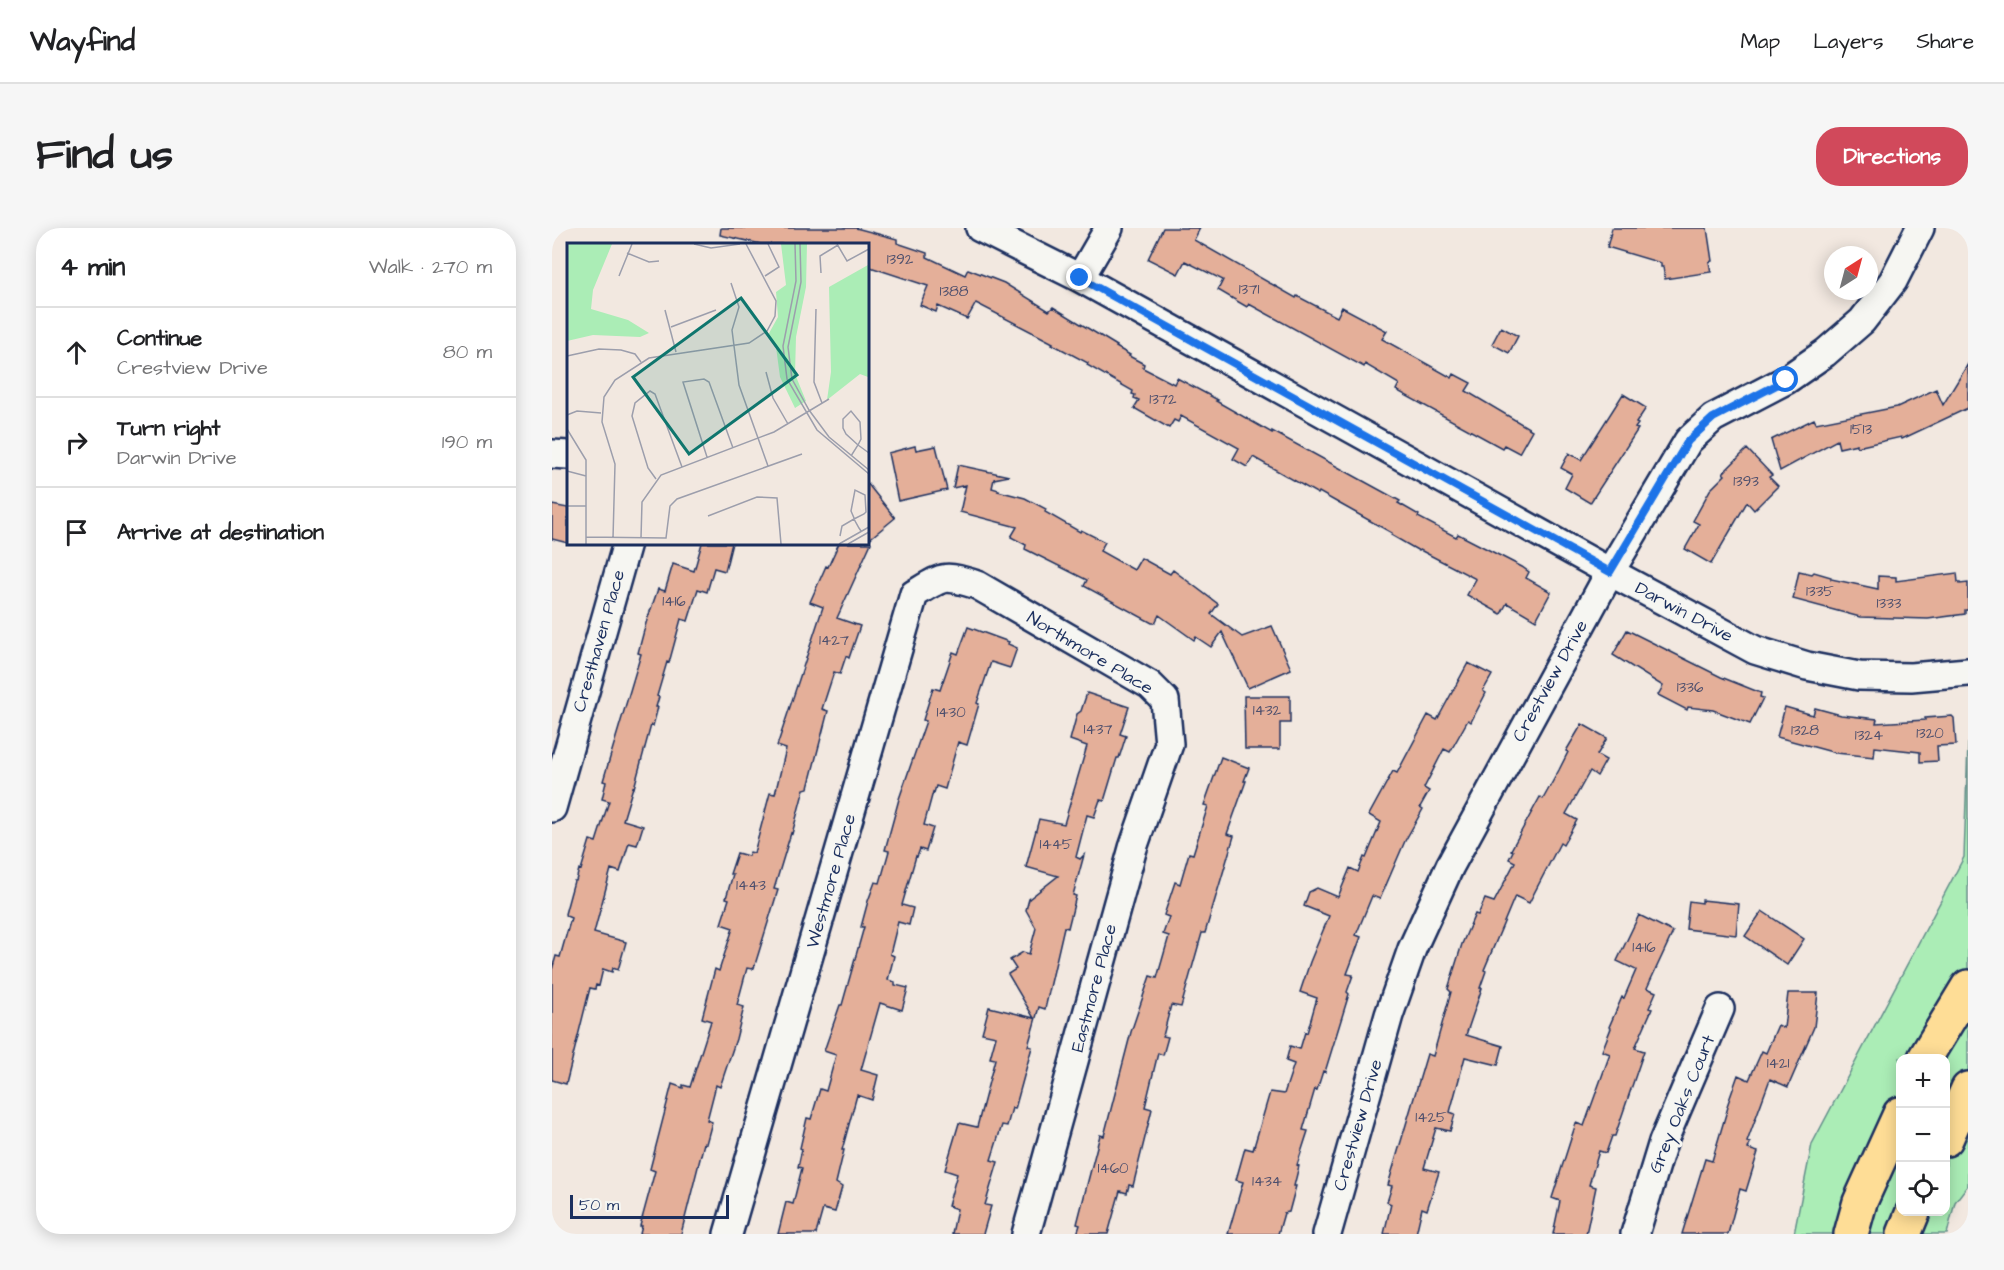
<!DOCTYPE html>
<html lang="en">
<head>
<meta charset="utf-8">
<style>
	:root { --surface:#fff; --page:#f6f6f6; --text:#202124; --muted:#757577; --line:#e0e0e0; --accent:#d1495b }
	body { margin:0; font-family:"Architects Daughter",sans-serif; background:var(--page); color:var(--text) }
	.controls { position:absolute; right:18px; bottom:18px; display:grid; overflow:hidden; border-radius:12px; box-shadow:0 3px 15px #0003 }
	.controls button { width:54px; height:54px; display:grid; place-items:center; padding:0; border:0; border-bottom:2px solid var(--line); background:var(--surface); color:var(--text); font:30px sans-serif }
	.compass { position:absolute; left:1272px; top:18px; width:54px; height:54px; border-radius:50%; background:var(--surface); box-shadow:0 3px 15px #0003; rotate:36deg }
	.scale { position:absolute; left:18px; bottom:15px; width:159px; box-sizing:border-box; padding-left:6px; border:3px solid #1b2f5e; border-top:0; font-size:16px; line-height:21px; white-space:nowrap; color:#1b2f5e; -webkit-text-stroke:4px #f6f6f2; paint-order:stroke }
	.stop { position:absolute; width:18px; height:18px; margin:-14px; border:4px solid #1a73e8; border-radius:50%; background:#fff }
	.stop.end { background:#1a73e8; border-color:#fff; box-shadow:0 2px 6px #0008 }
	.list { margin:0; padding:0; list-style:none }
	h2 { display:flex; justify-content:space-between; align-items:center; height:78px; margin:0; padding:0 24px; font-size:26px }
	h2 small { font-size:20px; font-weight:400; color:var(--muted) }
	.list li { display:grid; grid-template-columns:39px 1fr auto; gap:18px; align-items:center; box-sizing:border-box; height:90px; padding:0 24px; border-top:2px solid var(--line) }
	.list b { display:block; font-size:22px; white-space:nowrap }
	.list p { margin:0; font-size:20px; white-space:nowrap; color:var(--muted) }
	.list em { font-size:20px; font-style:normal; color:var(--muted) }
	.icon { flex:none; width:33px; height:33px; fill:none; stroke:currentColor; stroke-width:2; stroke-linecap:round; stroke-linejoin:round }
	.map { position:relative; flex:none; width:1416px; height:1006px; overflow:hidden; border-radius:24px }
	header { display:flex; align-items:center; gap:36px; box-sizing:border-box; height:84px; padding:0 30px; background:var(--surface); border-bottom:2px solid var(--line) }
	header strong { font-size:28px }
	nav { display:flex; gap:33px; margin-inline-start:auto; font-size:21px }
	.intro { display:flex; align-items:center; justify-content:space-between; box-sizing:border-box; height:144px; padding:0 36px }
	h1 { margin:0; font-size:42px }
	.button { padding:15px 27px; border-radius:24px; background:var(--accent); color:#fff; font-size:21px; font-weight:700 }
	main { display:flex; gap:36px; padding:0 36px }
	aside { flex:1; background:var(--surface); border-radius:24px; box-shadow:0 3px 15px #0003 }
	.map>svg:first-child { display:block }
	.green { fill:#abedb6; stroke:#638e8a; stroke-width:1.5; fill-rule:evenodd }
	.building { fill:#e4af99; stroke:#1b2f5e; stroke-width:1.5 }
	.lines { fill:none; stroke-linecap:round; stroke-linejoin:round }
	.minor-casing { stroke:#1b2f5e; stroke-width:32 }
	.major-casing { stroke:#1b2f5e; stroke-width:38 }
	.minor { stroke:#f6f6f2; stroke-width:27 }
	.major { stroke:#fedd96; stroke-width:33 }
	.route { stroke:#1a73e8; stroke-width:8 }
	.labels { text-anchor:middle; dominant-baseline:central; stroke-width:6; stroke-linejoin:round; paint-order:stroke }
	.number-label { font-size:15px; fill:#4d4f6d }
	.street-label { font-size:18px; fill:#1b2f5e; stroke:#f6f6f2 }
	.inset-road { fill:none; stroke:#9c9eac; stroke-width:1.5 }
	.view { fill:#0f766e; fill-opacity:0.15; stroke:#0f766e; stroke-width:3 }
	.inset-edge { fill:none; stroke:#1b2f5e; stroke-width:3 }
</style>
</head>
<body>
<header>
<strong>Wayfind</strong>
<nav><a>Map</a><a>Layers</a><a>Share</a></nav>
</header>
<div class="intro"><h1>Find us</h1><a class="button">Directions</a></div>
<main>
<aside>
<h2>4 min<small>Walk · 270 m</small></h2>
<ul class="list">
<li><svg class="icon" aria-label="ahead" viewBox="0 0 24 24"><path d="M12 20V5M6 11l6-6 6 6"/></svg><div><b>Continue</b><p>Crestview Drive</p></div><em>80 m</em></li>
<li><svg class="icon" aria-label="right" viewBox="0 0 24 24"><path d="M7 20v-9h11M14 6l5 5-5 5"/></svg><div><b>Turn right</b><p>Darwin Drive</p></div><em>190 m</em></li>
<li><svg class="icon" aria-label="arrive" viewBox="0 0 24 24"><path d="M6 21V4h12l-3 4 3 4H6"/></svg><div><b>Arrive at destination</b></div></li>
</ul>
</aside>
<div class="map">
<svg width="1416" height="1006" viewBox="0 0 1416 1006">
	<rect width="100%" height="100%" fill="#f2e8e0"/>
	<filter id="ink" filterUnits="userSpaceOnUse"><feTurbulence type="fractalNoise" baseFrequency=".0167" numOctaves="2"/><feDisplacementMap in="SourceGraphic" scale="12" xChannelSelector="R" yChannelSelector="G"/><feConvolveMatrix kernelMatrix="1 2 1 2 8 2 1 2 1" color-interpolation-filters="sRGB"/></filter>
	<g filter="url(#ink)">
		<!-- green -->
		<path class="green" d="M1416,515V957L1403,974L1395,1006H1242L1260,916L1412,629ZM1348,830H1394V984H1348Z"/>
		<!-- building -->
		<path class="building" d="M169,0H304L345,11V15L375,25V29L413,47L416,41L452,55L497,83L501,79L565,118L564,119L578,127L577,128L592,136L591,140L622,156L625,150L666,172L664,173L720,205V203L848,273L846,275L867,287L866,289L904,309L906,306L970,339L977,344L974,350L999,364L984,392L955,375L949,386L915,367L924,351L868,322L867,323L839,307L840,305L788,276L767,264L766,266L701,229L695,239L681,231L687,220L629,188L626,194L622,192L617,200L582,180L587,172L582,170L583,167L580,166L581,163L535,137L536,135L500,116L501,115L424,75L415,91L386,78L384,84L368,77L376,58L315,38V16H209L168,7Z
			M611,0H648L642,12L744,70L745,68L785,89L790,79L835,103L830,111L900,150L902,146L919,155L914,163L980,202L967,225L952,217L950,220L844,162L847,156L813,136L812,139L697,76L695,79L666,62L671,52L633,33L626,46L596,31Z
			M1060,0H1155L1160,33L1157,34L1159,44L1113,51L1111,39H1109V35L1055,19Z
			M949,99L966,108L957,125L940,116Z
			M1416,136V180L1350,211L1349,209L1305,219V216L1287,220L1285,212L1228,243L1219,212L1262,191L1264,195L1345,179L1384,161L1391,177Z
			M1071,166L1094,180L1084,195L1086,196L1083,200L1086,201L1038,275L1013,260L1020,246L1009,240L1017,225L1029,232Z
			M363,218L364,222L384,218L395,262L346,273L336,225Z
			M1195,221L1220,247L1217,249L1226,258L1202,282L1195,274L1159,336L1133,321L1147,296L1141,293L1158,262L1173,247L1171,245Z
			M406,237L457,248L442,251L440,260L447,262L446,263L473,270L494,281L493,284L528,304L529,302L553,314L548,323L582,342L589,330L618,346L621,342L666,376L659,386L690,409L720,398L739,441L696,460L670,404L659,419L644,409L642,412L607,387L603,395H600L532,358L535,352L473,321L474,317L459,309L465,299L408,284L414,257L401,260Z
			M315,255L343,290L315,313Z
			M0,277L16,280V315L0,311Z
			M150,315H180L173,343L162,340L155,364L146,361L136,393L129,391L117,435L115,434L105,468L107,469L104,479H106L101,498L99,497L82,560L81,559L71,592L91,598L85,617L77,615L68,644L59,641L42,705L74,714L66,742L61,740L60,744L51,741L47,758L44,757L43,761L38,760L14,856L0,852V742L4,728L8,729L19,690L14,688L13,686L22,653H24L27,641L29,642L38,612L44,614L57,573L50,571L54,554L51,553L89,426L86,425L94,395L106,361L113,363L121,336L142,343Z
			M287,315H319L285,390L308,398L297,430L294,428L288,446L282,444L270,481L276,483L256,560L252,561L240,606L239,605L222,661L226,662L202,740L200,741L195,740L185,777L192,779L184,811L168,859L164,857L155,892L160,894L154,916L152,915L129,1006H88L90,998H88L103,943L98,941L120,856L131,860V857L138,859L159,793L150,790L163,741L167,743L181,700L169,696L177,671L174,670L181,646H178L185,625L196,628L198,624L202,625L218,565L223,566L234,521L225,518L271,379L258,374L274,338L276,339Z
			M1247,343L1260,346L1262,344L1279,349V351L1326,361V348L1344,349V353L1405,345L1406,354H1408V356L1416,355V382H1413V386L1376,391L1308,389L1241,371Z
			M416,399L457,414L456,416L465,420L458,440L439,434L425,475L427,476L415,517L406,514L393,561L384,558L382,565L381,564L372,597L381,600L374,623L368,621L365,629L364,628L350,677L361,680L357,697L346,694L338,726L342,728L336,752L343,754V757L356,760L350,782L328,775L309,842L326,847L320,872L305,867L290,922H292L284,955L290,959L283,984L271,981L264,1006H226L234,974L241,976L250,940L246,939L250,921L248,920L255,890L259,891L268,861L274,863L284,827L272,823L288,777H290L312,699H309L316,673L323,654L328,655L337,623L333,622L347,571L374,493L371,492L381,460L388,462L401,424L406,426Z
			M1075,402L1169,449L1209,465L1208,469L1211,470L1198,496L1161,482L1136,479L1135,482L1106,467L1111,458L1061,427Z
			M916,435L940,447L931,463L934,465L919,494L916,492L898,524L892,521L872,560L877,563L868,579L871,581L853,613L828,671L820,668L804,707L809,709L795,746L801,747L795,764L797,766L773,844L771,843L765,862L763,861L751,902L756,903L745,937L747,938L742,958H744L737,984L732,985L726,1006H676L691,954L684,952L693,920L701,922L718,864L732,866L742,836L734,833L738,818L748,821L753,804L755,805L765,770L748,764L758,734L777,688L752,678L757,664L765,660L786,669L798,640L806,644L812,629L814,630L829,594L817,587L841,543L845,545L876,487L885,492Z
			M535,465L577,479L568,506L574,508L567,530H565L552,573L548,572L542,589L535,587L524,629L528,631L532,627L521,667L524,668L516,700L512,699L493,781L487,779L476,818L480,819L463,881L460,880L455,898L450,897L439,932L446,934L433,977L439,978L431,1006H400L405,981L396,978L405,946L393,942L407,895L425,899L443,831L438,830L444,808L430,805L437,779L482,790L456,746L464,741L458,732L471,724L477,726L484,700L474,682L477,671L506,648L474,639L487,591L512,596L535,518L518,512L525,486L529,483Z
			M692,468H738V495H728V521H693Z
			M1233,479L1261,487L1263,480L1289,487L1325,491L1324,495L1373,492V490L1400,488L1402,490L1404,517L1385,518L1386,533L1368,534V524L1323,519L1322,529L1284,525L1225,509Z
			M1030,496L1055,510L1045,527L1054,532L1045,548L1038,543L1014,586L1025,592L1011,617L1008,615L977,675L963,668L932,742L934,743L928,760H930L914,807L951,818L946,837L913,829L898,884L903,886L898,903L884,900L872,940L887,944L875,982L870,980L864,1006H832L839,976L835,974L840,958L836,957L875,826L881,828L899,764L896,761L910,716L923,686L926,687L933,671L942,674L963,634L957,631L961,623L959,622L988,569L991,571L1007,542L1016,524L1014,523Z
			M669,529L697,540L692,553H694L675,606L682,608L653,705H650L629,779L619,777L611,808L616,809L611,827L606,825L593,879L600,881L581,958L577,957L575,965L568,963L556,1006H525L528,997L525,996L536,953L548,907L552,908L579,804L598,748L605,750L617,708L611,706L617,689L612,687L623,654L628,656L637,625L641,626L656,578L652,577Z
			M1150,672L1187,676L1184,707L1134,701L1137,673L1150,675Z
			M1210,683L1252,711L1235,737L1193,708Z
			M1087,687L1121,704L1095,760L1104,764L1097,780L1100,781L1083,820L1092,823L1063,908H1060L1054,925L1047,923L1037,957L1044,959L1034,1006H1001L1008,973L1000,970L1024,895L1032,898L1058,826L1050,823L1059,800L1057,799L1070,769L1072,770L1084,742L1065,733Z
			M1236,765H1266L1262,799L1236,859L1218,851L1195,914L1198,915L1196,921L1206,924L1194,963L1188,961L1176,1006H1130L1153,931L1160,933L1176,879L1175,878L1186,847L1197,852L1210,823L1214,825L1226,797L1232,800Z"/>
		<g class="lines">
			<defs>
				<path id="minor" d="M428,0L528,50L1058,344L1203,422L1255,438L1307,448L1359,449L1416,444
					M528,50L557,0
					M0,226L16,227
					M0,580L75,315
					M176,1006L362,366C392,348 391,346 425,357L598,457L613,472L617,516L581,620L474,1006
					M775,1006L837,787L860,721L898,638L1058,344L1136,213L1161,190L1234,152L1273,125L1310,93L1341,53L1368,0
					M1083,1006L1111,914L1168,781"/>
				<path id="major" d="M1373,830L1416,759
					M1394,911L1416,861
					M1299,1006L1308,974L1348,886
					M1352,1006L1361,984"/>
			</defs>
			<!-- minor casing -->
			<use href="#minor" class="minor-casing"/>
			<!-- major casing -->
			<use href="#major" class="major-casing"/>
			<!-- minor -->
			<use href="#minor" class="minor"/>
			<!-- major -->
			<use href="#major" class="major"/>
		</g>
	</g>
	<g class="lines" filter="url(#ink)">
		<!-- route -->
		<path class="route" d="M528,50L1058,344L1136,213L1161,190L1234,152"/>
	</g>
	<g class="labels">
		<!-- number labels -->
		<g class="number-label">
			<text x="348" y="31">1392</text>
			<text x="697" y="61">1371</text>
			<text x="402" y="63">1388</text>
			<text x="611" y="171">1372</text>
			<text x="1309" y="201">1513</text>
			<text x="1194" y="253">1393</text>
			<text x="1268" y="363">1335</text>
			<text x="122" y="373">1416</text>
			<text x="1337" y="375">1333</text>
			<text x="282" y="412">1427</text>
			<text x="1138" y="459">1336</text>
			<text x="715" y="482">1432</text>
			<text x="399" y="484">1430</text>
			<text x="546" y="501">1437</text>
			<text x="1253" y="502">1328</text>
			<text x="1378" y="505">1320</text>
			<text x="1317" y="507">1324</text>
			<text x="504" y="616">1445</text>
			<text x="199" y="657">1443</text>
			<text x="1092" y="719">1416</text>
			<text x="1226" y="835">1421</text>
			<text x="879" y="889">1425</text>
			<text x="561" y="940">1460</text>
			<text x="715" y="953">1434</text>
		</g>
		<!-- street labels -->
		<g class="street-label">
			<text transform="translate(1132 384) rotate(28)">Darwin Drive</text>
			<text transform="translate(47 413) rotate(-74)">Cresthaven Place</text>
			<text transform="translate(538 425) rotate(31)">Northmore Place</text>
			<text transform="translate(998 453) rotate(-61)">Crestview Drive</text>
			<text transform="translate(279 653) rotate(-74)">Westmore Place</text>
			<text transform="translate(542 760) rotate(-75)">Eastmore Place</text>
			<text transform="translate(1130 876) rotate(-68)">Grey Oaks Court</text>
			<text transform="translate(806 897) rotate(-74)">Crestview Drive</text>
		</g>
	</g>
	<!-- overview -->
	<g transform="translate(15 15)">
		<rect width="302" height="302" fill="#f2e8e0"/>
		<path d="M0,1H45L26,47L24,66L61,77L82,90L73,94L26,92L0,98ZM214,1H240L239,44L229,94L228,131L239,158L228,165L213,134L209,104L201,92L211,74L209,49L219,42ZM301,22V134L293,131L260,157L264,129L262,44Z" fill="#abedb6"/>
		<path class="inset-road" d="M127,1L144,5L173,1M228,1L229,38L216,103L220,136L250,187L302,231M233,1L234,39L221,104L225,136L242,167L262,194L302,227M270,1L280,18L302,6M60,10L82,19L92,18M254,30L253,13L271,2M52,33L65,1M198,33L212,24L201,1M164,40L172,64L165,87L172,142L201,223M249,66L247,139L255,160M98,67L109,109M104,84L149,67M0,113L32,106L54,107L68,111L74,119M199,129L206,155L221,181M0,172L10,168L34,170M0,186L19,217V301M284,213L291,202L294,196L293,179L284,168L276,176V185L279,191L291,202L302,210M140,214L116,139L137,136L142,139L166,205M0,228L19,233M89,236L81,225L65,173L68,160L83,148L88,151L115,224M0,263H19M141,273L190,254L210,255L214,301M273,293L275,283L287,276L297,271L299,269L298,252L288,247L284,268L287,275V276L292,285L294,288M19,294L99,295L103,263L110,256L235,211M46,295L48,221L35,179L37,154L48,137L82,115L182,100L200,88L208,73L209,58L179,1M74,295L75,259L94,232L207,189L262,156M272,301L302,284M281,301L302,289"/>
		<path class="view" d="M174,55L230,132L122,211L66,134Z"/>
		<rect width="302" height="302" class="inset-edge"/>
	</g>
</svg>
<div class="controls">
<button>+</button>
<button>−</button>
<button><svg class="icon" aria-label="locate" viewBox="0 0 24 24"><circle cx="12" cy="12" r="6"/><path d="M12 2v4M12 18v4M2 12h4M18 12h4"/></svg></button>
</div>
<svg class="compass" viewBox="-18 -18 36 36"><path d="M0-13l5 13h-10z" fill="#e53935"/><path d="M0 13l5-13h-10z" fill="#757577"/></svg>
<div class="scale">50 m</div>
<div class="stop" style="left:1234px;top:152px"></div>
<div class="stop end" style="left:528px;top:50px"></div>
</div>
</main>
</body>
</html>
